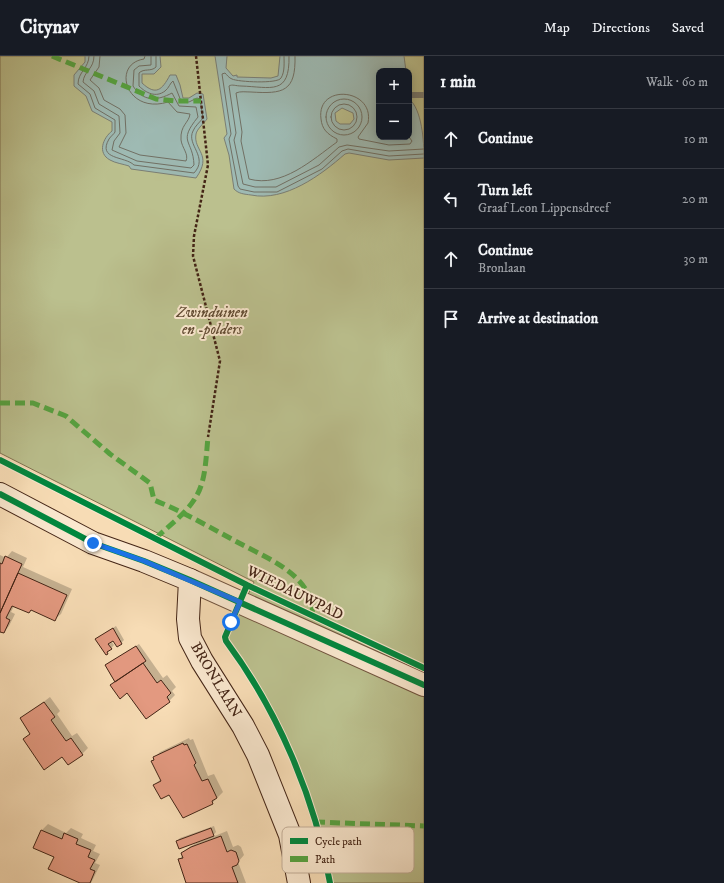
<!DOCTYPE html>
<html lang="en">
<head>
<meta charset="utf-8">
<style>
	:root { --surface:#171b24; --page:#242831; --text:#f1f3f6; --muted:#9ea1a6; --line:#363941 }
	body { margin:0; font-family:"IM FELL DW Pica",serif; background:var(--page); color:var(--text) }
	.controls { position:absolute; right:12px; top:12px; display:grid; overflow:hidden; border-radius:8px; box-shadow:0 2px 10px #0003 }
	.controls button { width:36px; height:36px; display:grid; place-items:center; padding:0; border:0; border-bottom:1px solid var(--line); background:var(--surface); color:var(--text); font:20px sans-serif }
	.stop { position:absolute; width:12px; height:12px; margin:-9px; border:3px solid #1a73e8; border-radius:50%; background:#fff }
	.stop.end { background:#1a73e8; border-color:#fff; box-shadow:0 1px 4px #0008 }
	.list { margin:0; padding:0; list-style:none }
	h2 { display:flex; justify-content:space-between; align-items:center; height:52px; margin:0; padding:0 16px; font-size:17px }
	h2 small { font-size:13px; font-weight:400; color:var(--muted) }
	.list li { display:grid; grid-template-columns:26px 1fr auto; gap:12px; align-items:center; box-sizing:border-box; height:60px; padding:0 16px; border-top:1px solid var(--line) }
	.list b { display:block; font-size:15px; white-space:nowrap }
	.list p { margin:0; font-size:13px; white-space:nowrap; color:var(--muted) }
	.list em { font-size:13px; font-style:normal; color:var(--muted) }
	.icon { flex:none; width:22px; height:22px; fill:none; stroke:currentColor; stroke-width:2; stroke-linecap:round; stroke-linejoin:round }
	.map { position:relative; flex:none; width:424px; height:827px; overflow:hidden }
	header { display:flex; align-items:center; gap:24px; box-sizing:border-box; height:56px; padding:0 20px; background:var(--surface); border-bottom:1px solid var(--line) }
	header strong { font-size:19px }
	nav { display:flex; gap:22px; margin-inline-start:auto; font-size:14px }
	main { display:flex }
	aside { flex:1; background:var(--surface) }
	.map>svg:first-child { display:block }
	.green { fill:#bbc08e; stroke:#807252; fill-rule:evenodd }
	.water { fill:#9ebab3; stroke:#7a7e74; fill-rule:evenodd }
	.shadow { fill:#0003 }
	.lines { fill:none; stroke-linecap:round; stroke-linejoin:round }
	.shore { stroke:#717064; stroke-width:1 }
	.stream { stroke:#7a7e74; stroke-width:6 }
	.building { fill:#e39980; stroke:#442516 }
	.street-casing { stroke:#71533e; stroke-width:24 }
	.secondary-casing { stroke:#442516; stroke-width:24 }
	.path { stroke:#442516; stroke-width:2.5; stroke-dasharray:3 2; stroke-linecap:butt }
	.street { stroke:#fae8cf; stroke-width:22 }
	.secondary { stroke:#fae8cf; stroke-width:22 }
	.quiet { stroke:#55a340; stroke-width:5; stroke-dasharray:10 5; stroke-linecap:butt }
	.cycleway-casing { stroke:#fae8cf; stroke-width:8 }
	.cycleway { stroke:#00873e; stroke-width:6 }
	.route { stroke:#1a73e8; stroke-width:5 }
	.labels { text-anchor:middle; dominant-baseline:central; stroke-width:4; stroke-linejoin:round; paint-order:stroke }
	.park-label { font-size:15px; font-style:italic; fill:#624c34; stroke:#fae8cf }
	.street-label { font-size:15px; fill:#442516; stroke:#fae8cf }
	.key { fill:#fae8cf; stroke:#c3ae98; stroke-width:1 }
	.key-label { font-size:11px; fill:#442516 }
</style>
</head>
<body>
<header>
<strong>Citynav</strong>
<nav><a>Map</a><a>Directions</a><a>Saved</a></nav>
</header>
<main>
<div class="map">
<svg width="424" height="827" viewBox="0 0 424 827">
	<rect width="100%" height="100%" fill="#f7dcb5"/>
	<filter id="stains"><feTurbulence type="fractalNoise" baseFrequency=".005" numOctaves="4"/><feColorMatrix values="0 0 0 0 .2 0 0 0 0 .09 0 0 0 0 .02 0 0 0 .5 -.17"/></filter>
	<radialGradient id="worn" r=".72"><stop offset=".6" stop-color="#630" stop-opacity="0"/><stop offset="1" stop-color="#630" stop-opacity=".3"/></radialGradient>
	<!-- green -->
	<path class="green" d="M0,0H424V827H329C316,768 300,708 269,655C257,633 242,612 228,590V580L254,526L0,397ZM379,15H409V81H379Z"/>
	<!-- water -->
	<path class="water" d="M85,0H160L161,11L154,18H142V27C156,40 162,34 170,19H176L180,29L183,42H189L197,37L203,38L207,63C204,67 197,73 196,78C193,95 213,98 196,122L131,113L129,110C123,108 115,107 110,104C97,97 103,82 112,75V66L92,55L86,40L74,30V19L85,6Z
		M215,0H227L226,12L233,20L237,19V21L271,22L278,20L280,0H404L406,15H379V81H409V43C422,53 424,86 424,102L389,104L349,97L345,98C321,119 285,146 251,139C244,138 239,138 234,133L229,99L224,82L227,78ZM342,52L353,57L354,63L350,68H340L336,65L335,57Z"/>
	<!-- shadow -->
	<path class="shadow" d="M12,495L27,502L23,511L72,533L61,558L55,563L32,553L29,556L14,550L11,556L15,558L9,570L4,576L0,575V499L6,502Z
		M116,570L124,584L121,587L113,583L111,585L114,589L106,598L99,581Z
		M139,588L163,622L167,619L176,631L172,635L175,639L169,645L128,636L116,625L109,607Z
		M50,641L60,655L57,658L72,680L77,677L88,692L82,698L62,700L24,683L31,677L21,663Z
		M189,682L190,684L193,683L208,720L214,718L223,736L212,747L154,729L161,723L152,706L154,702L160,696Z
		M48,768L66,777L71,772L83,778L81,782L96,789L93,795L100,798L95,807L100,809L91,827H83L55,800L34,791L42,774Z
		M214,770L216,776L212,781L227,775L233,791L238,789L241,791L244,799L238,806L246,827H187L179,804L188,792L198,786L177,785L180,782Z"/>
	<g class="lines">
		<!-- shore -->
		<path class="shore" d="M89,0C89,12 78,16 78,28L90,38L95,52L115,64V76C114,78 111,80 109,83C97,104 125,100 134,109L194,117C209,101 186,89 193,75C195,70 200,66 203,62L200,43L197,42L189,46L181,45L173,25C170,27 169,32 165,35C156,42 146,37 139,30V17C144,12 151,16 156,11V0
			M94,0C94,13 84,15 83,26L94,35L99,48L119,60L120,77L114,85L112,94L137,105L191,112L194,109C193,83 177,87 198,61L196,51L179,50L172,37C157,45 143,46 133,30L134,14L139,10L151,9V0
			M100,0L99,11L90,24L99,32L104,44L120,53L125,59L126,77L119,91L140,99L186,105C189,98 182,92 181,84C180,69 189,67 190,58L177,56L168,46C126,59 111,8 144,3L145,0
			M284,0C284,6 285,16 281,22C278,28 238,26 232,23C229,22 227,19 225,17L222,18L231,78L229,83L238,130L240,133L254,136H277L322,113L342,95L348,93L389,100L424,98
			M289,0C290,40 271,31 241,30C236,30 232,28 229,30L236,77L234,84L243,128L255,131H276L319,109L339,91L347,89L389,95L424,93
			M295,0C296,36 283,38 251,36C246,36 240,35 236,37L242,76L241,85L249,123C282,132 312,104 337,86V83C327,78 322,73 321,63C316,27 375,32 368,67L358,81L359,83L389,89L410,88L412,85L409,81
			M326 61a18 18 0 1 1 36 0a18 18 0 1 1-36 0Z
			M331 61a13 13 0 1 1 26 0a13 13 0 1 1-26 0Z"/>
		<!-- stream -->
		<path class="stream" d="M409,39H424"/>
	</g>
	<!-- building -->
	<path class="building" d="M5,500L22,508L0,557V507L2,508Z
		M18,517L67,539L55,565L31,554L29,557L12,550L6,562L10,564L4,577L0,576V557Z
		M113,572L122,588L117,591L113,585L108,588L112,593L107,596L108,598L106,599L95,583Z
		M136,590L146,605L115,626L105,609Z
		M143,607L157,627L161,624L171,637L167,641L170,646L146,663L127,637L120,643L110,629Z
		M44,646L55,661L51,664L66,685L71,682L83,699L68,709L62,701L44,714L23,683L30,678L20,662Z
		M183,687L184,689L187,688L196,707L194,709L202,725L208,723L217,742L212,745L213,748L183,762L169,739L161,743L153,729L161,725L151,705L154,704L153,701Z
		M211,772L214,780L179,793L176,785Z
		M41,774L62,783L64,777L78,783L76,788L91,794L88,801L95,804L90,813L95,815L90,827H80L48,813L54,801L33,792Z
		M221,780L227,796L231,794L236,796L239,805L237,809L232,811L238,827H186L178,803L183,802L181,797L191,791Z"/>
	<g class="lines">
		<defs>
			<path id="street" d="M190,524L424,629"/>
			<path id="secondary" d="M0,438L93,487L144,505L190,524L188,563L190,582L202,605L243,670L258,699L290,779L299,827"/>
		</defs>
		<!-- street casing -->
		<use href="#street" class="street-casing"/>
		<!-- secondary casing -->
		<use href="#secondary" class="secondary-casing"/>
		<!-- path -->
		<path class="path" d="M196,0L208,109L194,180L193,200L220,305L208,381"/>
		<!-- street -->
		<use href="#street" class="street"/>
		<!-- secondary -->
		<use href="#secondary" class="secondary"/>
		<!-- quiet -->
		<path class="quiet" d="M52,0L156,43L176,45H201
			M0,347H33L66,360L110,398L150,427L154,444C184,456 211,472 239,487C261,499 292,511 306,534C312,542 313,550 312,560
			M156,482C170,469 188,456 197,439C206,423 206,400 208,381
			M315,766L424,770"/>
		<defs>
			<path id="cycleway" d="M0,404L247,529L424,612
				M0,438L93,487L144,505L190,524L424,629
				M247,529L225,581L226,585C278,655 315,742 330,827"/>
		</defs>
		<!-- cycleway casing -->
		<use href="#cycleway" class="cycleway-casing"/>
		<!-- cycleway -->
		<use href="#cycleway" class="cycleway"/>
	</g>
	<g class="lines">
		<!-- route -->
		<path class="route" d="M93,487L144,505L240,546L231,566"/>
	</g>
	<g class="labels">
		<!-- park labels -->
		<g class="park-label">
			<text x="212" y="256">Zwinduinen<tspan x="212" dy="17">en -polders</tspan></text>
		</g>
		<!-- street labels -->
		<g class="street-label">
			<text transform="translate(295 537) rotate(26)">WIEDAUWPAD</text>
			<text transform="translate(216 624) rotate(59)">BRONLAAN</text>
		</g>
	</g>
	<!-- legend -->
	<rect x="282" y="771" width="132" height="46" rx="6" class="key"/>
	<rect x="290" y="782" width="18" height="6" fill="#00873e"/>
	<rect x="290" y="800" width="18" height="6" fill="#55a340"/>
	<g class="key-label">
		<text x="315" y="789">Cycle path</text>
		<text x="315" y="807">Path</text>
	</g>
	<rect width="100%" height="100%" filter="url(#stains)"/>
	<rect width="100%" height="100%" fill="url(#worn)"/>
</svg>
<div class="controls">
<button>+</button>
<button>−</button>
</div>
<div class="stop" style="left:231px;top:566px"></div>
<div class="stop end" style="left:93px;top:487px"></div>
</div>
<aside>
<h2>1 min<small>Walk · 60 m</small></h2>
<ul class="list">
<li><svg class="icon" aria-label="ahead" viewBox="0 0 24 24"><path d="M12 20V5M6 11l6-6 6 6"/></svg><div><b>Continue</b></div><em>10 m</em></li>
<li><svg class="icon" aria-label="left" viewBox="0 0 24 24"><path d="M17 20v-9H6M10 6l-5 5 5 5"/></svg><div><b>Turn left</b><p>Graaf Leon Lippensdreef</p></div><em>20 m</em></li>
<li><svg class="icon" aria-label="ahead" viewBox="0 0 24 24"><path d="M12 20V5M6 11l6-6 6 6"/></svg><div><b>Continue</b><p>Bronlaan</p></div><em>30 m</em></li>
<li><svg class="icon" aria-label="arrive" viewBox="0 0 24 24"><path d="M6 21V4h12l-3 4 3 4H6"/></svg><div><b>Arrive at destination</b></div></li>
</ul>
</aside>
</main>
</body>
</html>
